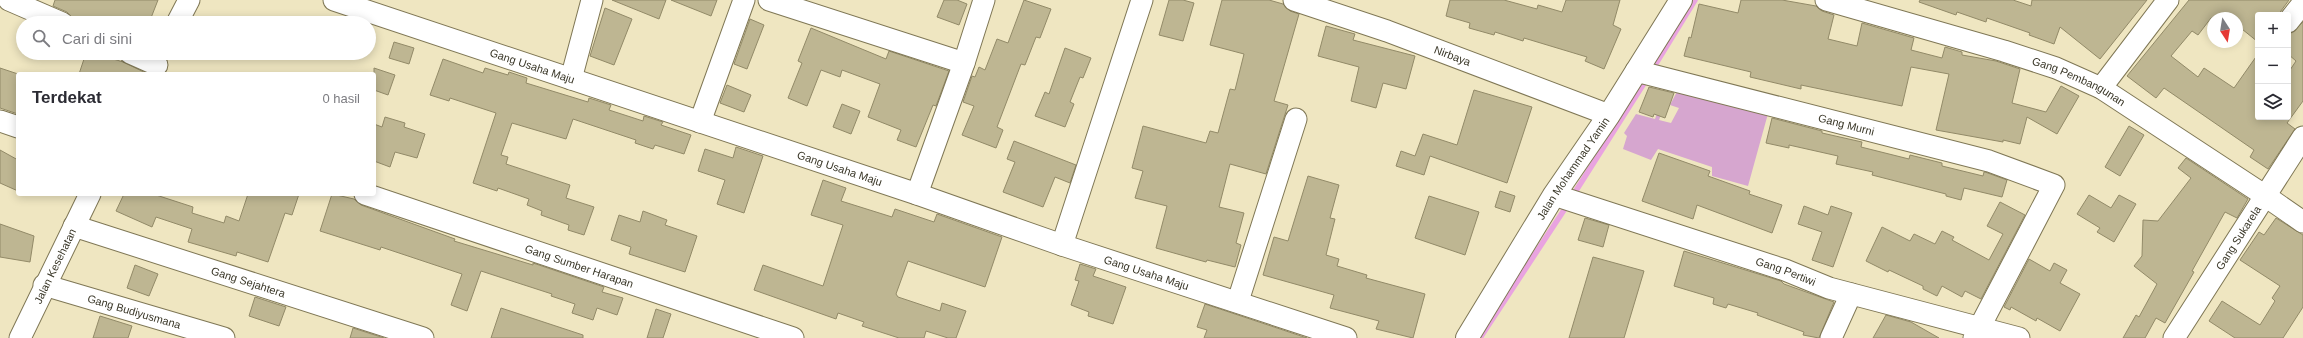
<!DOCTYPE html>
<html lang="id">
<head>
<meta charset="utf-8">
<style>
	:root { --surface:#fff; --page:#f2f2f3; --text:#2b2b33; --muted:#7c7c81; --line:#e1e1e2 }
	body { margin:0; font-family:Helvetica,sans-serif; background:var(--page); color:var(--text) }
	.controls { position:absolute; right:12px; top:12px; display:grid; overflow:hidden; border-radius:4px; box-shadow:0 2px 10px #0003 }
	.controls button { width:36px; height:36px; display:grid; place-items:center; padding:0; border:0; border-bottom:1px solid var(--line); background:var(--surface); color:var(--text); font:20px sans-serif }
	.compass { position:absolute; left:2207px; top:12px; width:36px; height:36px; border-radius:50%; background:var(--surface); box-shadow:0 2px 10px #0003; rotate:168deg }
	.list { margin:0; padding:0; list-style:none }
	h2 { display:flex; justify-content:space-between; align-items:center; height:52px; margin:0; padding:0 16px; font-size:17px }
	h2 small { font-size:13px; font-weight:400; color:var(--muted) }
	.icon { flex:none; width:22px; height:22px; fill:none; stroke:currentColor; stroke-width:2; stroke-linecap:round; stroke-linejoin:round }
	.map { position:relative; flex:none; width:2303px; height:338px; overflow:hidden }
	.search { position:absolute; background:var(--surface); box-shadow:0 2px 10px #0003; left:16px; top:16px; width:360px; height:44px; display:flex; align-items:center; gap:10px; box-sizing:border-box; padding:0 14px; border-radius:22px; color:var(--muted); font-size:15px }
	.panel { position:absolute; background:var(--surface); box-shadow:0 2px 10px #0003; left:16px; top:72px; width:360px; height:124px; border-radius:4px }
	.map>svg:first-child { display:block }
	.green { fill:#d6a6cf }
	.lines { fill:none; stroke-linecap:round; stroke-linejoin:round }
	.stream { stroke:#e9a3e0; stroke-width:5.5 }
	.building { fill:#beb692; stroke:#928a68 }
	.street-casing { stroke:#7f7755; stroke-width:23 }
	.secondary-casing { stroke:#7f7755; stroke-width:24 }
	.street { stroke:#fff; stroke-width:21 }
	.secondary { stroke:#fff; stroke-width:22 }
	.labels { text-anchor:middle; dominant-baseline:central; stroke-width:3; stroke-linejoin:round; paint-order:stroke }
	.street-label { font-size:11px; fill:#393627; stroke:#fff }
</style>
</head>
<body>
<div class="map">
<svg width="2303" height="338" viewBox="0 0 2303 338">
	<rect width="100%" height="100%" fill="#efe6c1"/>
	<!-- green -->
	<path class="green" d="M1680,86L1769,110L1748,186L1712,176V167L1658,149L1651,160L1623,149L1627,136L1624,133L1636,114L1655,119L1662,100L1666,102L1659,120L1671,123L1679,108L1670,105Z"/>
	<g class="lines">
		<!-- stream -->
		<path class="stream" d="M1652,70L1695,0
			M1572,197L1648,77
			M1480,338L1568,204"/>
	</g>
	<!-- building -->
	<path class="building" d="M55,0H158L149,23H75L67,12L53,6Z
		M612,0H666L659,19Z
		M671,0H717L711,16Z
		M944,0H957L967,4L959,25L937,17Z
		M1024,0L1051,9L1040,38L1036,37L1025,65L1021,64L997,127L1003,130L996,148L962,135L974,106L963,102L972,76L975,77L979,67L985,70L997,39L1008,43Z
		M1169,0H1183L1194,3L1183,41L1159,35Z
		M1222,0H1269L1283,4L1290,11L1299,14L1274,101L1288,105L1266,174L1230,164L1219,207L1244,213L1236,243L1241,245L1235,267L1207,260L1206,262L1156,248L1167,206L1135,198L1143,171L1132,168L1143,126L1206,143L1210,131L1218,133L1230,89L1235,90L1244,54L1210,45Z
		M1450,0H1504L1537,9L1538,5L1562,12L1566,0H1620L1613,25L1621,29L1604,69L1585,61L1587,57L1524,38L1523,41L1495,32L1494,35L1469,28L1470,23L1446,16Z
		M1741,0H1782L1816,6L1822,11L1834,15L1828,39L1857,46L1862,23L1914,38L1911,50L1942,58L1945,47L1962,52V55L1996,61L2020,69L2012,103L2046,112L2061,86L2079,96L2057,134L2027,117L2020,144L2003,140V142L1936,130L1949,74L1911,67L1902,106L1801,85V89L1750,77L1751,72L1684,56L1689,37L1691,38L1699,4L1738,13Z
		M1920,0H2013L2031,6L2032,0H2147L2100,59L2060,27L2054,44L2029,35L2030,33L1987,18L1986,22L1957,12L1956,15L1919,2Z
		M2189,0H2289L2278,15H2258V42L2237,25V18H2211L2198,35L2192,31L2171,56L2198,77L2204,68L2234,88L2258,54V117H2288V73L2296,61L2288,54V36L2303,22V101L2287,123L2295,129L2268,169L2250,157L2254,150L2164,88L2156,98L2127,76Z
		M605,8L632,19L614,65L590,56Z
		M750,19L764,25L747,69L734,64Z
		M1326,26L1355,34L1353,40L1415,56L1406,89L1383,83L1376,108L1351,101L1359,67L1318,56Z
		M811,28L886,59L889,51L949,71L936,106L933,105L916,147L897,140L901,130L868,117L880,84L842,70L840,77L821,70L807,106L788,98L802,63L798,61Z
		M394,42L414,48L409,64L389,58Z
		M1065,48L1091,58L1083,78L1080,77L1070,102L1074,104L1065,127L1035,116L1045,92L1049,94Z
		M86,53H94L123,62L148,74H79Z
		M443,59L483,73L485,68L508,75L509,72L527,78L526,83L588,102L589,98L611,105L609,110L643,121L644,116L663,122L661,125L691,135L684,154L655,145L653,149L635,143L636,140L573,119L566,139L512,123L501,155L508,157L506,164L570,185L566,198L594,207L584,235L568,230L569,225L541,215L542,211L527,205L529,199L498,188L497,191L473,183L496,113L450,98L449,101L430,95Z
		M0,68L18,74V114L0,108Z
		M374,68L395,75L388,95L374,90Z
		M727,85L751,95L744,112L720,103Z
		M1649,87L1674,93L1665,118L1654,114L1653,117L1639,112Z
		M1474,90L1532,107L1507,183L1430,156L1424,175L1396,166L1401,151L1415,156L1423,134L1457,145Z
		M842,104L860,111L851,134L833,127Z
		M385,117L405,123L404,127L425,134L417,158L395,152L390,167L374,161V124L382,127Z
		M1772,118L1822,131V133L1862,142L1861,147L1909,159L1910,155L1942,163V166L1983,176L1984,172H1985L2007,180L2002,197L1964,188L1961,200L1946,196V194L1872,175L1873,172L1836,164L1838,156L1789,145V148L1766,143Z
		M2129,126L2144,135L2120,176L2105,167Z
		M1014,141L1076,165L1070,183L1055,177L1043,207L1003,192L1015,162L1007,159Z
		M736,147L763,156L744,213L717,204L725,180L698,171L705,149L733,158Z
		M0,150L18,160V191L0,183Z
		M1659,153L1710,171L1708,176L1750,191L1749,194L1782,205L1772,233L1697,205L1693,219L1642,201Z
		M2186,158L2248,199L2237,218L2225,212L2192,271L2194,272L2165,323L2156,318L2145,338H2123L2136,315L2139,317L2157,284L2134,266L2142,256L2143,220L2158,221L2191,178L2178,168Z
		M1308,176L1339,185L1330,218L1335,219L1326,255L1339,259L1337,266L1367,275L1366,278L1425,294L1413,338L1376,329L1379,321L1330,308L1334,295L1263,275L1274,237L1288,241Z
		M823,180L846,188L841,201L892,217L895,209L934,222L937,214L1002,237L985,287L908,261L896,294L898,297L940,311L942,303L966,311L956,338H948L926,331L924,338H899L862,326L864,322L838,313L836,319L754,290L763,265L823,286L843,225L811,215Z
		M1500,191L1515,196L1510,212L1495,207Z
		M124,194H153L193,207L192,213L224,223L226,216L239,221L248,194H299L292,215L285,213L268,262L237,252L236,256L188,242L192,229L156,217L152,227L116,211Z
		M332,194L354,199L361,205L455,239L454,241L533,265V263L604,287L602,292L623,298L617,315L597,308L593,320L572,313L575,304L551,296L552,294L481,271L467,311L451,305L462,274L381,247L380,250L320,231Z
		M2089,195L2111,208L2119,195L2136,204L2114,242L2097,232L2100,228L2077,214Z
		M1429,196L1479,212L1465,255L1415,238Z
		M2000,202L2025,215L1981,299L1965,291L1962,297L1942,286L1937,296L1923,289V286L1889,270L1888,272L1866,261L1882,227L1910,241L1914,234L1935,244L1942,231L1954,237L1952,240L1989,260L2003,234L1987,226Z
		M1804,206L1828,215L1831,206L1852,213L1833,267L1812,260L1822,232L1798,224Z
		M643,211L667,220L665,225L697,236L685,272L629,254L631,247L611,240L619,215L640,222Z
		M1585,218L1609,225L1603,247L1578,240Z
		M2276,218L2303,235V307L2283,338H2235L2209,321L2222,301L2260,325L2275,301L2272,298L2280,286L2240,260L2259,232L2264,235Z
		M0,224L34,236L30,262L0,257Z
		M1684,251L1781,281L1784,284L1834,302L1819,338L1803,335L1804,332L1757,315L1758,313L1728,304L1726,308L1713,304L1714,298L1674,286Z
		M1593,257L1644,271L1624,338H1569Z
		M2029,259L2050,271L2054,263L2067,270L2060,283L2080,294L2060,331L2037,318L2036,321L2011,307L2010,310L2004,307Z
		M1080,264L1096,269L1093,276L1126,287L1113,324L1088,316L1089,312L1071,305L1079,281L1075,280Z
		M135,265L158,274L149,296L127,288Z
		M255,297L286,307L279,326L249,316Z
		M1205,304L1307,338H1204L1207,330L1197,327Z
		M501,308L583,335V338H491Z
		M656,309L671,314L663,338H647Z
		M1886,315L1911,322L1939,338H1873Z
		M100,316L132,326L128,338H93Z
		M353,328L384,338H350Z"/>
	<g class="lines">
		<defs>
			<g id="street">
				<path d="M9,0L62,23"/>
				<path id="s1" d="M334,0L917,194L1062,245L1346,338"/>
				<path d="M769,0L964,63"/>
				<path id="s2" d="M1294,0L1387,31L1609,115"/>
				<path id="s3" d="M1826,0L2004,51L2056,68L2101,88L2264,195L2303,222"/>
				<path d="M2288,22L2303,3"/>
				<path d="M177,23L189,0"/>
				<path d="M130,53L157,65"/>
				<path id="s4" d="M1636,71L1989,161L2054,185L1974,338"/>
				<path d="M571,79L592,0"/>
				<path d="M2101,88L2168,0"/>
				<path d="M0,121L18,127"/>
				<path d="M700,122L744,0"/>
				<path id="s5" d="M365,194L793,338"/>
				<path d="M917,194L964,63L984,0"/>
				<path id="s6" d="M1554,195L1785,270L1829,288L2019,338"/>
				<path id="s7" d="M74,226L423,338"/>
				<path d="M1062,245L1142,0"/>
				<path id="s8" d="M44,285L224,338"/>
				<path d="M1238,301L1296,119"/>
				<path id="s9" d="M20,338L90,194"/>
				<path d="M1831,338L1851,294"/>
				<path id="s10" d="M2174,338L2303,137"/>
			</g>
			<g id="secondary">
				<path id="s11" d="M1467,338L1554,195L1609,115L1681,0"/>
			</g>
		</defs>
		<!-- street casing -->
		<use href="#street" class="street-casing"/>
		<!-- secondary casing -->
		<use href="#secondary" class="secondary-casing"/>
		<!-- street -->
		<use href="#street" class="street"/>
		<!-- secondary -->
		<use href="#secondary" class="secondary"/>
	</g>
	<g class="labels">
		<!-- street labels -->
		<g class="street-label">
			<text stroke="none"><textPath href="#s2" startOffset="168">Nirbaya</textPath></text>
			<text stroke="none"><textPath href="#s1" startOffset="209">Gang Usaha Maju</textPath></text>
			<text stroke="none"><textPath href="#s3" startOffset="266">Gang Pembangunan</textPath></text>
			<text stroke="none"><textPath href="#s4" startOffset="217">Gang Murni</textPath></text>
			<text stroke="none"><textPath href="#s1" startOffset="533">Gang Usaha Maju</textPath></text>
			<text stroke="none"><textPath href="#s11" startOffset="200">Jalan Mohammad Yamin</textPath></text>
			<text stroke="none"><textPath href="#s10" startOffset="119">Gang Sukarela</textPath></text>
			<text stroke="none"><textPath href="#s9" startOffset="80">Jalan Kesehatan</textPath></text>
			<text stroke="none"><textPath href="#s5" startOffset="226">Gang Sumber Harapan</textPath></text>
			<text stroke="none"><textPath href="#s1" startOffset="857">Gang Usaha Maju</textPath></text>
			<text stroke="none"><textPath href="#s6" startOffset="244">Gang Pertiwi</textPath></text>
			<text stroke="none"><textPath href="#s7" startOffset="183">Gang Sejahtera</textPath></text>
			<text stroke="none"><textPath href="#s8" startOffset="94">Gang Budiyusmana</textPath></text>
		</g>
	</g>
</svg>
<div class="controls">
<button>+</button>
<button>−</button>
<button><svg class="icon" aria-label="layers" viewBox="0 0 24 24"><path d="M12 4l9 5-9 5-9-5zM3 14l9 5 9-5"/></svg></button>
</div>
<svg class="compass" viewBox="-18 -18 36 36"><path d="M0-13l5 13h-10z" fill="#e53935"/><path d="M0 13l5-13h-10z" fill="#7c7c81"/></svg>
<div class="search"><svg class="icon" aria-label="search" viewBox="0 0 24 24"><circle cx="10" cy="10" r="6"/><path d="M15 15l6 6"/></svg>Cari di sini</div>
<section class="panel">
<h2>Terdekat<small>0 hasil</small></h2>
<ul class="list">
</ul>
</section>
</div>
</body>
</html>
